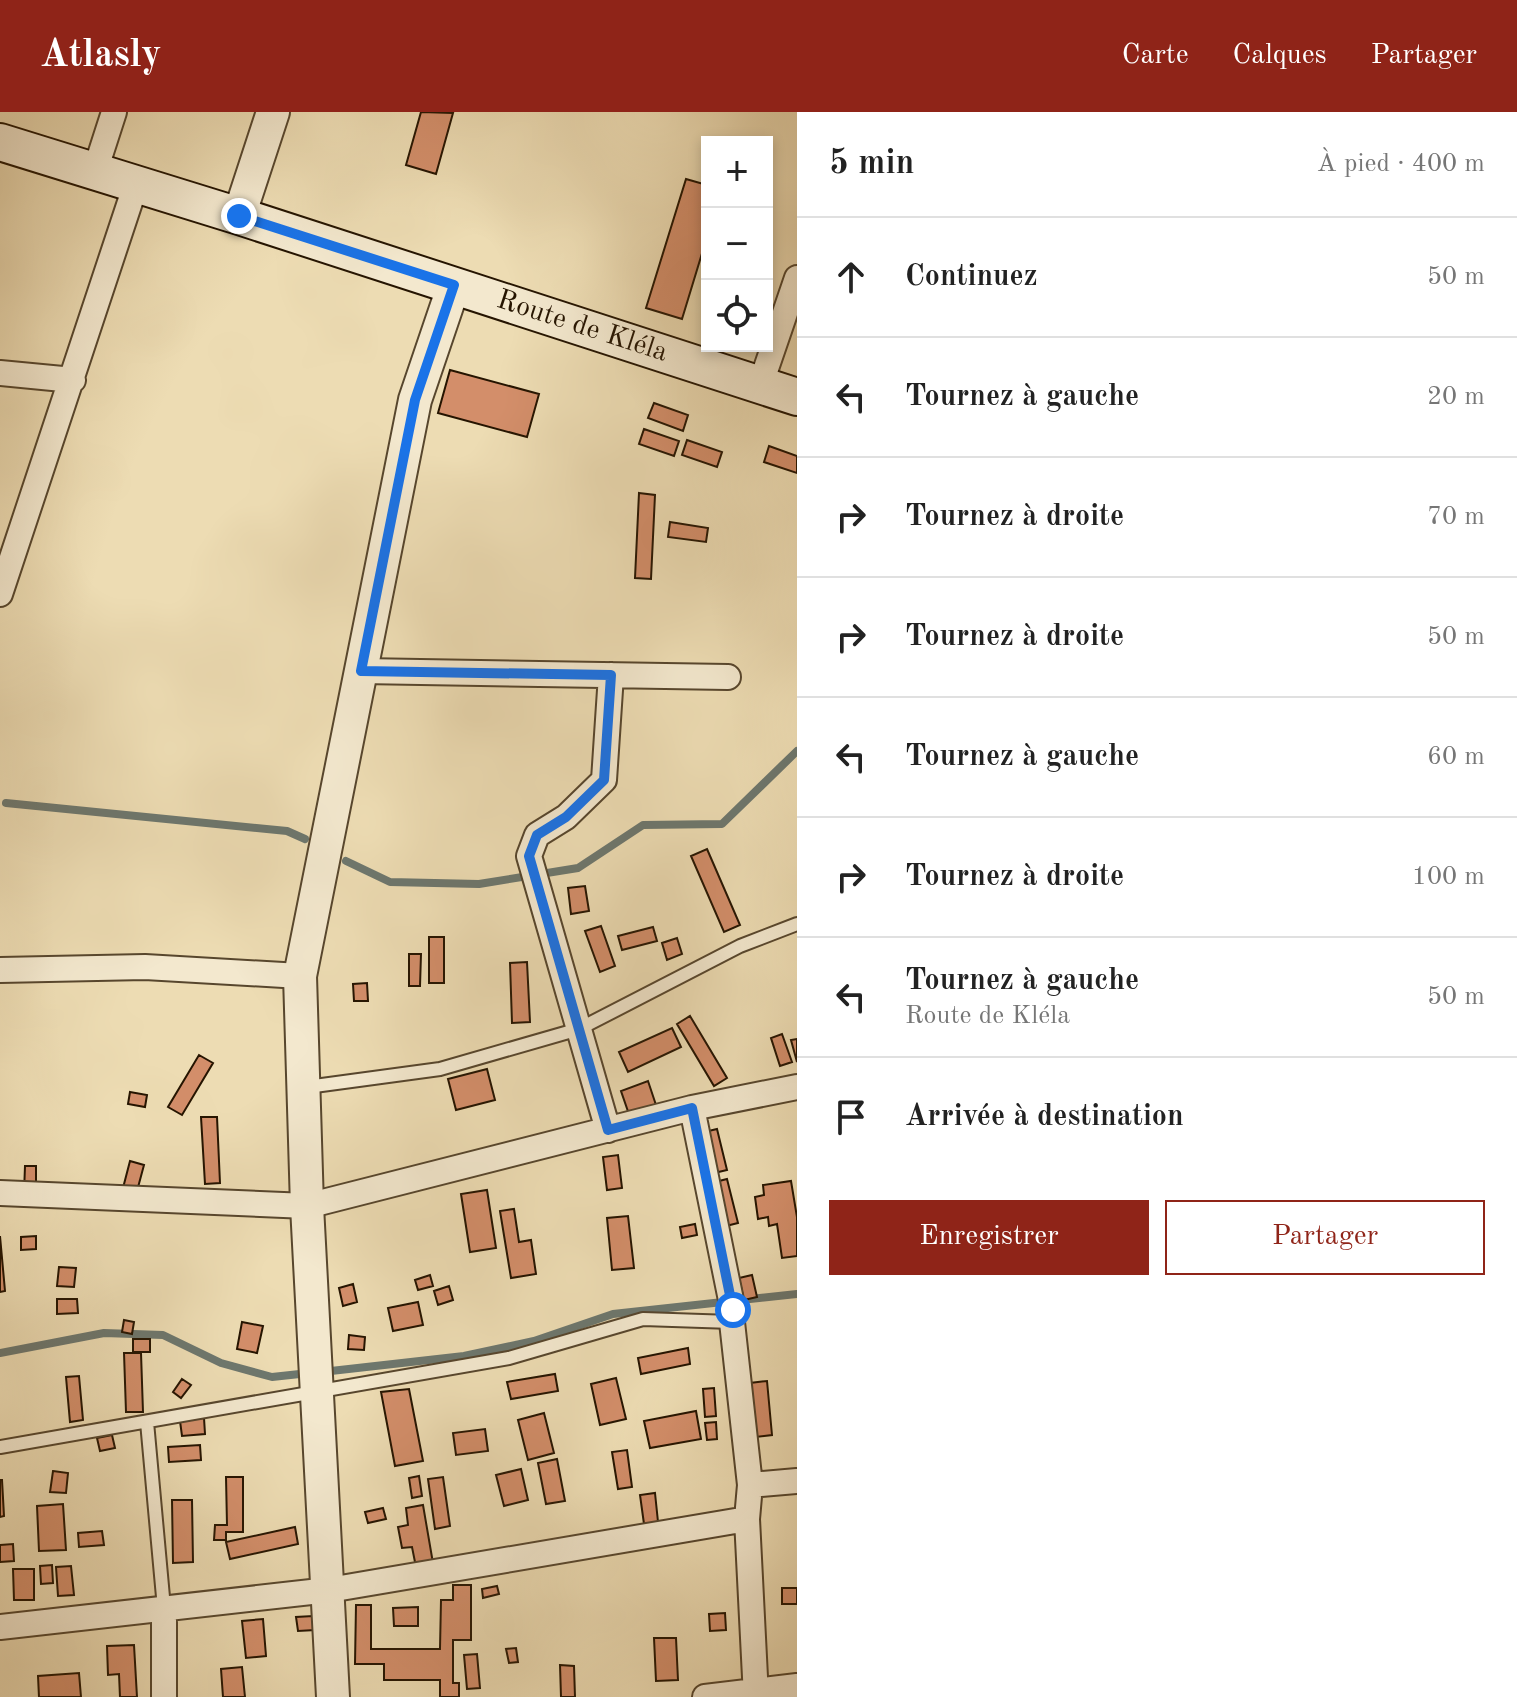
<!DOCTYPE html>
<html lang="fr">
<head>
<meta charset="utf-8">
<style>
	:root { --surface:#fff; --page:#f2f2f2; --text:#222; --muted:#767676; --line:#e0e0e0; --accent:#8f2418 }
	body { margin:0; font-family:"Old Standard TT",serif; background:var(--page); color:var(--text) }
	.controls { position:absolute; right:24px; top:24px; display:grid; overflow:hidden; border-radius:0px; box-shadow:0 4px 12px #0003 }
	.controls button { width:72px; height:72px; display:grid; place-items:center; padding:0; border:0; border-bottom:2px solid var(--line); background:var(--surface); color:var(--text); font:40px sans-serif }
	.stop { position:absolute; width:24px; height:24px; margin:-18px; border:6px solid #1a73e8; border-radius:50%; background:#fff }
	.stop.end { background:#1a73e8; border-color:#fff; box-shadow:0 2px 8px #0008 }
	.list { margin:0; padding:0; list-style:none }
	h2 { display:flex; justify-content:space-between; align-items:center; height:104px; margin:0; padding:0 32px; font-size:34px }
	h2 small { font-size:26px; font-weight:400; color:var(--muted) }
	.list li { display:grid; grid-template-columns:52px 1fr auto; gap:24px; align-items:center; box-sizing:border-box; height:120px; padding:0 32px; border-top:2px solid var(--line) }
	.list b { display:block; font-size:30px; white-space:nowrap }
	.list p { margin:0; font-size:26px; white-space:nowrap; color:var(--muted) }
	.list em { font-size:26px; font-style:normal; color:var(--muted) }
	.actions { display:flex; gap:16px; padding:24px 32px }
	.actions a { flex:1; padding:18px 0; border:2px solid var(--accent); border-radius:0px; text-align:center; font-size:28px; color:var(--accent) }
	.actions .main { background:var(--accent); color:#fff }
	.icon { flex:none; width:44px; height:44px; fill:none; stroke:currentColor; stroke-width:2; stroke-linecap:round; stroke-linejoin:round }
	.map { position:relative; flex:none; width:797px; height:1585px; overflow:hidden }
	header { display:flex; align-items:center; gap:48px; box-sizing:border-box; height:112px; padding:0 40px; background:var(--accent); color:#fff }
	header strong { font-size:38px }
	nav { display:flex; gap:44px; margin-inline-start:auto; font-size:28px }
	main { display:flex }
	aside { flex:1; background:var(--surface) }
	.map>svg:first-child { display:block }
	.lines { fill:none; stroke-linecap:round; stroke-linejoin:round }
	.stream { stroke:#6d776e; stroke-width:8 }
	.building { fill:#d38e6a; stroke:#251400; stroke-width:2 }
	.service-casing { stroke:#57462d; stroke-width:16 }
	.minor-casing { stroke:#57462d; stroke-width:28 }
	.tertiary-casing { stroke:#57462d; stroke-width:36 }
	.secondary-casing { stroke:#251400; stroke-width:40 }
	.service { stroke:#f3e8ce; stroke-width:12 }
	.minor { stroke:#f3e8ce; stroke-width:24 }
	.tertiary { stroke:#f3e8ce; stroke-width:32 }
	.secondary { stroke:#f3e8ce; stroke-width:36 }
	.route { stroke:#1a73e8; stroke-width:10 }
	.labels { text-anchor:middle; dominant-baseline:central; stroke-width:6; stroke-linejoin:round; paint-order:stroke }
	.street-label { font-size:28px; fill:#251400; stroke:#f3e8ce }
</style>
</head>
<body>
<header>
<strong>Atlasly</strong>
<nav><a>Carte</a><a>Calques</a><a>Partager</a></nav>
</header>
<main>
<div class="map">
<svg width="797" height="1585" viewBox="0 0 797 1585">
	<rect width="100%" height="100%" fill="#eddcb3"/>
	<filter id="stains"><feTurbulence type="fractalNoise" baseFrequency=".0025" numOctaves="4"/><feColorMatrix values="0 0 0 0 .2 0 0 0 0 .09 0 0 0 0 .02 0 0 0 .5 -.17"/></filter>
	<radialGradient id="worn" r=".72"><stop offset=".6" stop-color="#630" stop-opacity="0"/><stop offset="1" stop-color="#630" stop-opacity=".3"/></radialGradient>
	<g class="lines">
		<!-- stream -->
		<path class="stream" d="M6,691L287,719L305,727
			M346,749L390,770L479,772L578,756L643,713L722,712L797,639
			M0,1241L104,1221L163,1223L221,1251L272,1265L309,1261
			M322,1260L464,1244L534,1229L613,1202L797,1182"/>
	</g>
	<!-- building -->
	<path class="building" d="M421,0L453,1L436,62L406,53Z
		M686,67L707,73V125L682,207L646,196Z
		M450,258L539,282L527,325L438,301Z
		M654,291L688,303L683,319L648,306Z
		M644,317L679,329L674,344L639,332Z
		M687,328L722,340L717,355L682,343Z
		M769,334L797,344V361L764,350Z
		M639,381L655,383L651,467L635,466Z
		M670,410L708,416L706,430L668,425Z
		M707,737L740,813L724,820L691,744Z
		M585,774L589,799L571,802L568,776Z
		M601,814L615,854L600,860L585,819Z
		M653,815L657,829L622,838L618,824Z
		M429,825H444V871H429Z
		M677,826L682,842L667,848L662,831Z
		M409,842H421L420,874H409Z
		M527,850L530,910L512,911L510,851Z
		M367,871L368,889H354L353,872Z
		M690,904L727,966L714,974L677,912Z
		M672,916L681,935L628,960L619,940Z
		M782,922L792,950L780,954L771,926Z
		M797,927V950L791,928Z
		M199,943L213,951L182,1003L168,995Z
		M487,957L495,988L456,998L448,967Z
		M648,969L659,1002L632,1011L621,979Z
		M130,980L147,983L145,995L128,992Z
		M201,1005H217L220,1071L205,1072Z
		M717,1017L727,1058L710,1062L700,1021Z
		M618,1043L622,1076L607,1078L603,1045Z
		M130,1049L144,1053L137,1079L123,1076Z
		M25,1054H36V1081H24Z
		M727,1067L738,1111L722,1115L711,1071Z
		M791,1069L797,1105V1144L782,1146L777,1112L769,1114L768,1105L758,1107L755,1085L764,1083L763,1073Z
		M487,1078L496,1136L470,1140L461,1082Z
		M514,1097L519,1130L531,1128L536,1162L511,1166L500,1099Z
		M628,1104L634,1156L612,1158L607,1106Z
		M695,1112L697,1123L682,1126L680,1115Z
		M0,1124L5,1179L0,1180Z
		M36,1124V1137L21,1138V1125Z
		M59,1155L76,1156L74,1175L57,1174Z
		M430,1163L433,1174L418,1178L415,1168Z
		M752,1163L757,1185L744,1188L739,1166Z
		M353,1172L357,1190L343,1194L339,1176Z
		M449,1174L453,1188L438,1193L434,1179Z
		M57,1187H77L78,1201L57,1202Z
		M418,1190L423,1213L393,1219L388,1196Z
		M124,1208L134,1210L132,1222L122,1220Z
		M242,1210L263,1214L257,1241L237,1237Z
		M349,1223L365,1225L364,1238L348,1237Z
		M133,1227H150V1240H133Z
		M688,1236L690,1252L641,1262L638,1246Z
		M124,1241H141L143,1300H126Z
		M555,1262L558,1279L511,1287L507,1270Z
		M79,1264L83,1308L70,1310L66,1265Z
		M616,1266L626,1307L600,1313L591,1272Z
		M182,1267L191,1273L181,1286L173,1280Z
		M767,1269L772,1323L747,1326L742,1272Z
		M714,1276L716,1304L705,1305L703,1277Z
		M409,1277L423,1349L395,1354L381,1280Z
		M696,1299L701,1327L650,1336L644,1309Z
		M544,1301L554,1341L528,1348L518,1308Z
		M204,1306L205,1322L182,1324L180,1309Z
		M716,1310L717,1327L707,1328L705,1311Z
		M485,1317L488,1339L456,1343L453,1321Z
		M112,1323L115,1336L100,1339L97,1326Z
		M200,1333L201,1348L169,1350L168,1335Z
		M627,1338L632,1375L618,1377L612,1340Z
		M557,1347L565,1389L546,1392L538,1351Z
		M521,1357L528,1388L504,1394L496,1363Z
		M53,1359L68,1361L66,1381L50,1380Z
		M419,1364L422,1384L412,1386L409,1366Z
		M226,1365H243V1420H226V1428H214L215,1413H227Z
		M443,1365L450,1414L435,1417L428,1367Z
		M0,1368H2L4,1404L0,1405Z
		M655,1381L658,1410L644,1412L640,1383Z
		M172,1388H192L193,1450L173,1451Z
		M63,1392L66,1438L39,1439L37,1394Z
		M423,1393L434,1457L417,1460L412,1435L402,1436L398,1415L408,1413L406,1396Z
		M383,1396L386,1407L368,1411L365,1400Z
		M295,1415L298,1432L230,1447L226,1430Z
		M102,1419L104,1433L79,1435L78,1421Z
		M13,1432L14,1449L0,1450V1433Z
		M52,1453L53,1471L41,1472L40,1454Z
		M71,1454L74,1483L58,1484L56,1455Z
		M13,1457H34V1488H14Z
		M453,1473H471V1528H453V1571H459V1585H440V1568H384V1552H355L356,1493H371V1537H440L441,1488H453Z
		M497,1474L499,1482L483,1486L482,1477Z
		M782,1476H797V1492H782Z
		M418,1495V1514H394L393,1496Z
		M725,1501L726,1518L710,1519L709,1502Z
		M313,1504L315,1518L298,1519L296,1505Z
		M263,1507L266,1544L246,1546L242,1509Z
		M654,1526H676L678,1568L656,1569Z
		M134,1533L137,1585H120L119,1562L108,1563L107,1534Z
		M516,1536L518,1550L509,1551L506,1537Z
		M477,1542L480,1576L467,1577L464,1543Z
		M560,1553L574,1554L575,1585H561Z
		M242,1555L245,1585H223L221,1557Z
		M79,1561L81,1585H39L38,1564Z"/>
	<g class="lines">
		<defs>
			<path id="service" d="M307,975L440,957L579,917L740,834L797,812
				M147,1310L164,1496
				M0,1335L509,1246L643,1207L732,1210"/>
			<path id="minor" d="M95,59L114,0
				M0,261L73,268
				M760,274L797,166
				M0,482L136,72
				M361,559L728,565
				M0,858L145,855L300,864
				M692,996L733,1198L732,1210L750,1373L747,1407L756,1585
				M608,1018L529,744L537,723L566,705L604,668L611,563
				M0,1081L307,1094L692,996L797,975
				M750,1373L797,1369
				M164,1496V1585
				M0,1515L329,1478L747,1407
				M705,1585L797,1574"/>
			<path id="tertiary" d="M239,104L273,0
				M333,1585L307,1094L300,864L415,288L454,173"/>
			<path id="secondary" d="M0,30L239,104L797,285"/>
		</defs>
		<!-- service casing -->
		<use href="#service" class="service-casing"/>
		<!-- minor casing -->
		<use href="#minor" class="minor-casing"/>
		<!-- tertiary casing -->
		<use href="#tertiary" class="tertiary-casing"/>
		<!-- secondary casing -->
		<use href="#secondary" class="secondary-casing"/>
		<!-- service -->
		<use href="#service" class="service"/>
		<!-- minor -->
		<use href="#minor" class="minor"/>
		<!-- tertiary -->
		<use href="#tertiary" class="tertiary"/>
		<!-- secondary -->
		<use href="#secondary" class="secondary"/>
	</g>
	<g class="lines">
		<!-- route -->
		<path class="route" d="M239,104L454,173L415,288L361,559L611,563L604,668L566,705L537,723L529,744L608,1018L692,996L733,1198"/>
	</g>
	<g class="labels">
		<!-- street labels -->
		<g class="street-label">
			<text transform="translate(582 215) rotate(18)">Route de Kléla</text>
		</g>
	</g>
	<rect width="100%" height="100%" filter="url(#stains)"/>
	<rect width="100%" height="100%" fill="url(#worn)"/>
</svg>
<div class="controls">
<button>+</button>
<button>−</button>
<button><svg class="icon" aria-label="locate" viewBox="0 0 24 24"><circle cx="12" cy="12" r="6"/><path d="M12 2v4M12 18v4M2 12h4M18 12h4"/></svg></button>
</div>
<div class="stop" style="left:733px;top:1198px"></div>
<div class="stop end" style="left:239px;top:104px"></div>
</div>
<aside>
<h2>5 min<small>À pied · 400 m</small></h2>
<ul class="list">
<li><svg class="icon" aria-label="ahead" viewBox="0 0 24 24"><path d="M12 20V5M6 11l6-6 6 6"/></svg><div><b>Continuez</b></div><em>50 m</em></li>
<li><svg class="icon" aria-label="left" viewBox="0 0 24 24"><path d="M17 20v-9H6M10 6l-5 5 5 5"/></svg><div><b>Tournez à gauche</b></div><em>20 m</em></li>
<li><svg class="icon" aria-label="right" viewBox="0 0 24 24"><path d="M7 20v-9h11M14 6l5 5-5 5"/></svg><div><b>Tournez à droite</b></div><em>70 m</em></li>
<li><svg class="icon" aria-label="right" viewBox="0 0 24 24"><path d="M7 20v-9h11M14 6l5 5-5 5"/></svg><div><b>Tournez à droite</b></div><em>50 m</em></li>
<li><svg class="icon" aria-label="left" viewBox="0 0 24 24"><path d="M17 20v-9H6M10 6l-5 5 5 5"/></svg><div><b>Tournez à gauche</b></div><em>60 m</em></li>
<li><svg class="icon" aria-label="right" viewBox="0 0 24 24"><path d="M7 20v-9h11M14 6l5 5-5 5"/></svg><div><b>Tournez à droite</b></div><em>100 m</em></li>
<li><svg class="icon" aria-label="left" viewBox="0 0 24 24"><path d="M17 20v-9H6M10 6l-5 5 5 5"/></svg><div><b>Tournez à gauche</b><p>Route de Kléla</p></div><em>50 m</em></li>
<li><svg class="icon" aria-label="arrive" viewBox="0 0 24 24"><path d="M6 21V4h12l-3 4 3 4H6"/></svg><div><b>Arrivée à destination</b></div></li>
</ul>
<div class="actions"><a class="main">Enregistrer</a><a>Partager</a></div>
</aside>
</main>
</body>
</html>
